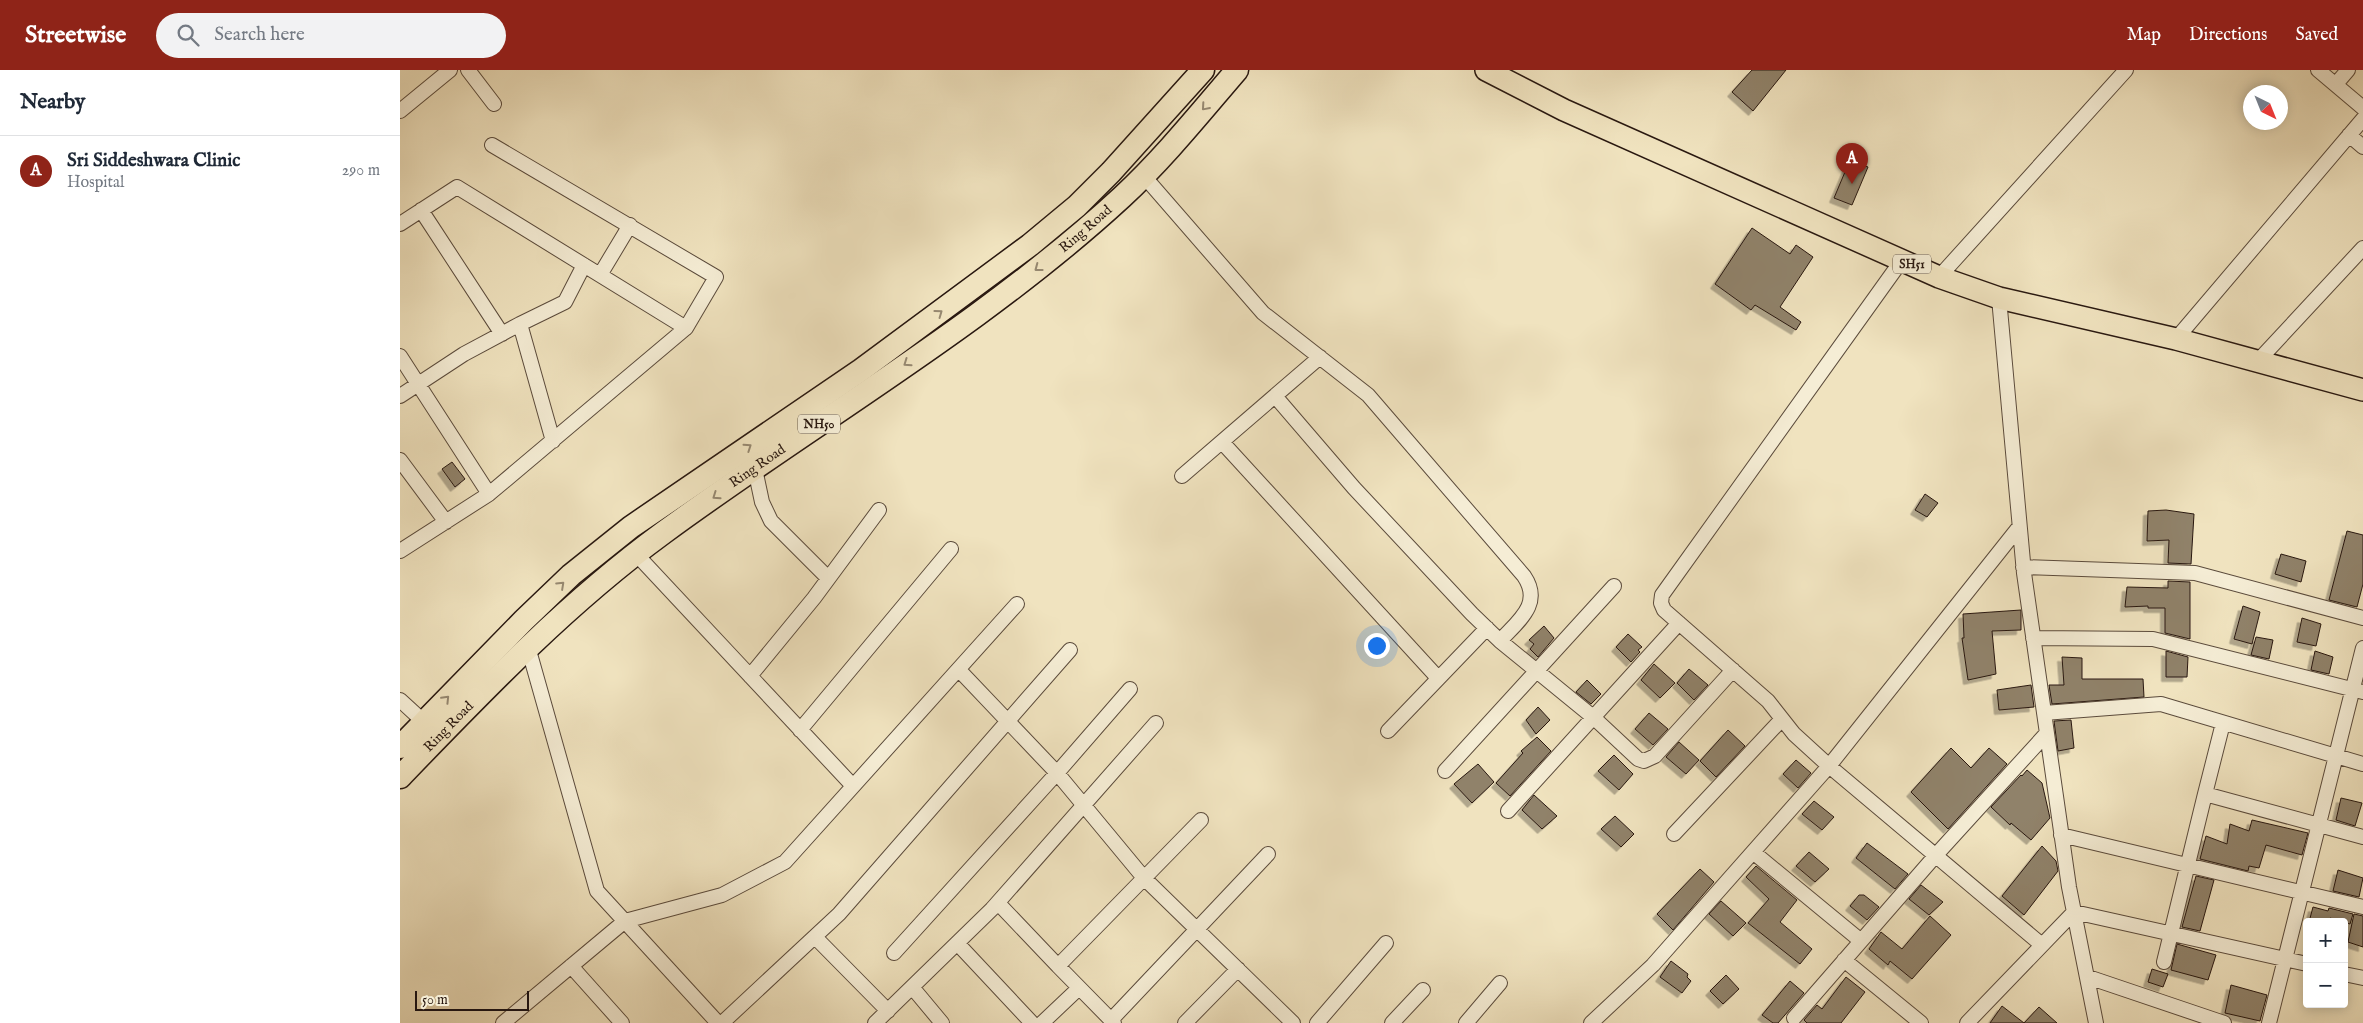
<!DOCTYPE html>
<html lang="en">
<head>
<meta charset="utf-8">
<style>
	:root { --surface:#fff; --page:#f2f2f3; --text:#1f2937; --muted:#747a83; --line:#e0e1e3; --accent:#8f2418 }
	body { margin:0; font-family:"IM FELL English",serif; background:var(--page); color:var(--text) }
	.controls { position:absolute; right:15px; bottom:15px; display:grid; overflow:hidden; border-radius:5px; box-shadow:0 2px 12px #0003 }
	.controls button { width:45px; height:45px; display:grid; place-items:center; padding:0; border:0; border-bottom:1px solid var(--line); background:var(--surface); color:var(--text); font:25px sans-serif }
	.compass { position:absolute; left:1843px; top:15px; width:45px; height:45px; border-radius:50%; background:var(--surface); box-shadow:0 2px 12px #0003; rotate:137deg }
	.scale { position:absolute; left:15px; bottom:12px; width:114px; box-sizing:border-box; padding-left:5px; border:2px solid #291810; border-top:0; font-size:14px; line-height:18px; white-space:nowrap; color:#291810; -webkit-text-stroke:4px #f5edd5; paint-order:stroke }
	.you { position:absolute; left:976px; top:575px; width:18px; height:18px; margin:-12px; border:4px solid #fff; border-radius:50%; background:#1a73e8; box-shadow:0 0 0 8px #1a73e833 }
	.badge { display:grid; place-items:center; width:32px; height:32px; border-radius:50%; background:var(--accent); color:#fff; font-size:16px; font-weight:700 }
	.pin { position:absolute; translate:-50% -41px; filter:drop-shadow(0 1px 2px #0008) }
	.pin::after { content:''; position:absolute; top:26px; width:18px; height:15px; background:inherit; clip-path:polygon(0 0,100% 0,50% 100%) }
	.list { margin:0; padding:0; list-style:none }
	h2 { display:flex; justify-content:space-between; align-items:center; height:65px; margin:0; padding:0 20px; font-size:21px }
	h2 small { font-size:16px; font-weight:400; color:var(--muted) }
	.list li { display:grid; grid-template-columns:32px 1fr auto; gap:15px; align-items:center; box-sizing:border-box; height:70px; padding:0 20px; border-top:1px solid var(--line) }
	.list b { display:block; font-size:19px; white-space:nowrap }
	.list p { margin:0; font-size:16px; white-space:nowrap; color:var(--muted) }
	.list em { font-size:16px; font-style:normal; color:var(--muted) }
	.icon { flex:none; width:28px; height:28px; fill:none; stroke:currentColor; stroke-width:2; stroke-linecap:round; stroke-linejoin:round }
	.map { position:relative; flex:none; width:1963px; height:953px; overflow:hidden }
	header { display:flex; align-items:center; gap:30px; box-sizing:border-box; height:70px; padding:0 25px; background:var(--accent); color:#fff }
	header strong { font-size:24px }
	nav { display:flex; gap:28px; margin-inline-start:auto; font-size:18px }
	.search { width:350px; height:45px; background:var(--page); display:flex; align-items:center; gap:12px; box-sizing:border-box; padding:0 18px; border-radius:28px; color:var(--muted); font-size:19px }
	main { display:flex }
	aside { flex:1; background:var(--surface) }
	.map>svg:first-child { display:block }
	.building { fill:#90826b; stroke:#291810; filter:url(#shadow) }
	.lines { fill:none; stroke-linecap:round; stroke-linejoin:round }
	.minor-casing { stroke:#5b4b3c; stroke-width:16 }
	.primary-casing { stroke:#291810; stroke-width:24 }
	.trunk-casing { stroke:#291810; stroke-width:25 }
	.minor { stroke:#f5edd5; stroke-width:14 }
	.primary { stroke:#f0e3bf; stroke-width:21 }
	.trunk { stroke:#f0e3bf; stroke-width:22 }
	.oneway { stroke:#968870 }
	.labels { text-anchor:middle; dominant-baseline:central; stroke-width:4.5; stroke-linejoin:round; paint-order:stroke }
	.shield { fill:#f5edd5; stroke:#66584b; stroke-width:1 }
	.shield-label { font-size:12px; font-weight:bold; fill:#291810 }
	.street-label { font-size:14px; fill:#291810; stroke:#f5edd5 }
</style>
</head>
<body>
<header>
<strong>Streetwise</strong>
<div class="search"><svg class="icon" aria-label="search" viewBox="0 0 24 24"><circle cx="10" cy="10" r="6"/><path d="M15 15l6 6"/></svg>Search here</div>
<nav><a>Map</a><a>Directions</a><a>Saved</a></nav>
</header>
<main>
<aside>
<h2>Nearby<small></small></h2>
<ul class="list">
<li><span class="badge">A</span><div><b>Sri Siddeshwara Clinic</b><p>Hospital</p></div><em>290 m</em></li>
</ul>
</aside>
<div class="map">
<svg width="1963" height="953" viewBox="0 0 1963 953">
	<defs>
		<filter id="shadow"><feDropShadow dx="-4.5" dy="4.5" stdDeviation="0" flood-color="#0004"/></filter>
	</defs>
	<rect width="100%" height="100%" fill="#f0e3bf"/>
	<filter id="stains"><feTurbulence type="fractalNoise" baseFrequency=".004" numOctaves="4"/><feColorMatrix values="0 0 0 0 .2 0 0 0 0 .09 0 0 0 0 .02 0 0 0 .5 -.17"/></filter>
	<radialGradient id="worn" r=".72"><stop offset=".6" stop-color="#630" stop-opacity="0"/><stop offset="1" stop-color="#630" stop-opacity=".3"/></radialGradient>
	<!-- building -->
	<path class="building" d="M1352,0H1386L1353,41L1332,22Z
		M1450,90L1468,97L1452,135L1434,128Z
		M1352,158L1390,184L1396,175L1413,187L1380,237L1401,252L1396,260L1355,235L1351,240L1315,214Z
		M52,392L65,409L55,417L42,399Z
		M1525,424L1538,433L1527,447L1515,440Z
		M1766,440L1794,444L1791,494L1768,493L1769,470L1747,471L1748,441Z
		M1947,461L1963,465V514L1957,537L1929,530Z
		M1881,484L1906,491L1901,512L1875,504Z
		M1768,511L1790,512V569L1765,563V538H1748V536L1725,537L1727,517L1768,518Z
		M1843,536L1860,542L1852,574L1834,569Z
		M1621,540V560L1592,561L1596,604L1568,610L1562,568H1564L1563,544Z
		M1902,548L1921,554L1916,576L1897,572Z
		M1144,556L1154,568L1138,587L1130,579L1134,574L1129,570Z
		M1228,564L1242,577L1238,580L1240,582L1231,592L1216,577Z
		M1856,567L1873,570L1869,589L1851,585Z
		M1766,581L1788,587L1787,607H1766Z
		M1915,581L1933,587L1929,604L1911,600Z
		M1662,587L1682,588V609H1743L1744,627L1652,634L1649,615H1664Z
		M1254,594L1275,613L1260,628L1241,610Z
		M1289,599L1308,615L1294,630L1277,613Z
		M1187,610L1201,624L1191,634L1176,622Z
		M1631,615L1634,637L1599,640L1597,620Z
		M1138,637L1150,650L1136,664L1126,650Z
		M1249,643L1268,659L1253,675L1235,659Z
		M1671,650L1674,678L1658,681L1654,651Z
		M1328,660L1345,676L1316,707L1300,691Z
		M1137,667L1151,681L1110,726L1096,713L1123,683L1121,681Z
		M1279,672L1299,690L1286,704L1266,687Z
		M1551,678L1571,698L1589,678L1607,694L1548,759L1511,722Z
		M1214,685L1233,704L1219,720L1198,701Z
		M1396,690L1411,703L1398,718L1383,704Z
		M1078,694L1094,712L1072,733L1054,714Z
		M1627,700L1642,713L1650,748L1631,770L1611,753L1610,755L1591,737L1621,705L1622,706Z
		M1134,725L1157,746L1142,759L1122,740Z
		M1941,728L1962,733L1955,756L1936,750Z
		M1414,731L1434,747L1422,760L1402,744Z
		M1215,746L1234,764L1221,777L1201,759Z
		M1852,750L1908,763L1902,785L1866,775L1859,798L1849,796L1848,801L1800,789L1806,766L1827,774L1830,754L1849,761Z
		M1467,773L1508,804L1495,819L1456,788Z
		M1642,776L1656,791L1658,801L1624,845L1602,826Z
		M1409,782L1429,799L1415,812L1396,796Z
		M1356,796L1397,830L1380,852L1412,879L1400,894L1348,853L1369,829L1346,807Z
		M1300,799L1314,812L1273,860L1257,844Z
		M1938,800L1963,808L1959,827L1933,821Z
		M1796,806L1814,810L1800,861L1782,857Z
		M1521,815L1543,832L1529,845L1509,829Z
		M1459,825H1464L1479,837L1467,850L1450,836Z
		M1321,831L1346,853L1333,866L1309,844Z
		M1913,837L1928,841L1929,838L1953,844L1950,854L1930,848L1929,852H1909Z
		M1954,844L1963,846V877L1948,872Z
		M1530,846L1551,865L1512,909L1490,891L1488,895L1469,879L1481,862L1502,879Z
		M1777,874L1816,885L1808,910L1771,900Z
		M1271,891L1288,904L1287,907L1291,911L1282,923L1260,907Z
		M1752,899L1768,904L1763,917L1748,912Z
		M1326,905L1339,919L1323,934L1310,921Z
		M1446,907L1465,922L1441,953H1407L1404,950L1417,935L1422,939Z
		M1390,911L1404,923L1378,953H1373L1362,945Z
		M1831,915L1867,925L1860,951L1825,943Z
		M1602,936L1624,953L1639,937L1657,953H1590Z"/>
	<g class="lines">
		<defs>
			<path id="minor" d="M68,0L94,34
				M1918,0L1963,38
				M1936,14L1948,0
				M0,41L50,0
				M1949,65L1963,77
				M743,105L863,243L968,325L1124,506C1143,534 1118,551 1100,571
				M21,140L102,264
				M0,154L57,117L286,258
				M1502,190L1262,525L1261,533L1264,540L1368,631L1394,664L1429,696L1619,457
				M200,205L230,155
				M1539,207L1726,0
				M1599,228L1624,503L1669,817L1696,953
				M120,254L165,232L184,195
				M1776,269L1963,49
				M0,286L89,424
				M1857,292L1963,178
				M0,326L64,284L120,254L153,371
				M875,326L954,418L1072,544L1100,571L1193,647L1238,689L1244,691L1255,686L1333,600
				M822,372L1038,608
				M0,390L46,452
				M355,399L362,432L371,451L428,508
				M782,406L920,287
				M0,481L89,424L286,258L316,207L92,75
				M236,484L453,716
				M1623,497L1795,503L1963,548
				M1633,568L1753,569L1963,622
				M128,577L197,821L318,953
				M559,600L657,703L744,808L893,953
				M350,606L414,528L479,440
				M0,630L24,652
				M1644,643L1761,634L1963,694
				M1823,653L1805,724L1963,767
				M400,660L551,479
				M988,661L1087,558
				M1045,701L1214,516
				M1108,741L1279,553
				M1274,764L1382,649
				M1661,765L1963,837
				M1353,782L1461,871
				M598,833L658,896L801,750
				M415,867L488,941
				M557,873L632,953
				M494,883L657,703L730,619
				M1444,890L1521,953
				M1764,892L1805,724
				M171,896L222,953
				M658,896L714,953
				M1944,904L1963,908
				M1688,907L1824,953
				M512,917L542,953
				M1394,948L1536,785L1647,663
				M711,950L868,784
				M103,953L225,851L322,825L385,792L617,534
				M322,953L439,844L670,580
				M475,953L592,839L756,653
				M642,953L679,918
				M785,953L838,899
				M917,953L986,873
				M992,953L1023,920
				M1066,953L1100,913
				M1191,953L1253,895L1429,696L1642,875
				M1567,953L1674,842L1907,894
				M1869,953L1963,578"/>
			<path id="primary" d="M1086,0L1164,40L1539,207L1599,228L1776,269L1963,320"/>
			<g id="trunk">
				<path d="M0,677L124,550L171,505L231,457L461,300L630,175L677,136L711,102L803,0"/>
				<path id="s1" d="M0,707C83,621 166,534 263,463C415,351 582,256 722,127C764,88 800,43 837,0"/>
			</g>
		</defs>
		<!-- minor casing -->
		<use href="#minor" class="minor-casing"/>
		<!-- primary casing -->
		<use href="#primary" class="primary-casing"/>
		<!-- trunk casing -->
		<use href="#trunk" class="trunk-casing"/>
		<!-- minor -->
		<use href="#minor" class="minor"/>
		<!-- primary -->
		<use href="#primary" class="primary"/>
		<!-- trunk -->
		<use href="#trunk" class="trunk"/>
	</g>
	<!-- one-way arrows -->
	<defs><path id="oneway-chevron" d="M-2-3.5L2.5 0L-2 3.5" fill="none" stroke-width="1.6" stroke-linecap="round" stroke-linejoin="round" transform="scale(1.25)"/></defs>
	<g class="oneway">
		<use href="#oneway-chevron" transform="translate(805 37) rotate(131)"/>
		<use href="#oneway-chevron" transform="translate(638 198) rotate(143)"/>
		<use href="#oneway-chevron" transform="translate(539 243) rotate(-36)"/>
		<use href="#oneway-chevron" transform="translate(507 293) rotate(145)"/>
		<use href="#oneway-chevron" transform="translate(348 377) rotate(-34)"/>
		<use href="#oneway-chevron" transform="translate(316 426) rotate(145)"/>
		<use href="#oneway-chevron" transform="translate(161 515) rotate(-43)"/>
		<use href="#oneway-chevron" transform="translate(46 629) rotate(-46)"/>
	</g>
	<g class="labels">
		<!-- shield labels -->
		<g class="shield">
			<rect x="1493" y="184.5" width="38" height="19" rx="4"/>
			<rect x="398" y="344.5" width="42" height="19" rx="4"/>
		</g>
		<g class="shield-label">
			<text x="1512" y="194">SH51</text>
			<text x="419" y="354">NH50</text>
		</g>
		<!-- street labels -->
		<g class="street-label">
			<text stroke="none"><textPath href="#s1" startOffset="880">Ring Road</textPath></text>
			<text stroke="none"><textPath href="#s1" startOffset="475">Ring Road</textPath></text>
			<text stroke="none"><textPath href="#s1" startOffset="70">Ring Road</textPath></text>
		</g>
	</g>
	<rect width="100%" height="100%" filter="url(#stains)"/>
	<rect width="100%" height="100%" fill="url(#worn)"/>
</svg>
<div class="controls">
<button>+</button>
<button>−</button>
</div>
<svg class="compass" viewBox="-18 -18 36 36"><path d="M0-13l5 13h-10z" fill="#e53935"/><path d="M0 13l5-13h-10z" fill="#747a83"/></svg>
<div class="scale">50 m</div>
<div class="you"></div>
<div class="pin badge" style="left:1452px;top:114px">A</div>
</div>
</main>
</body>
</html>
